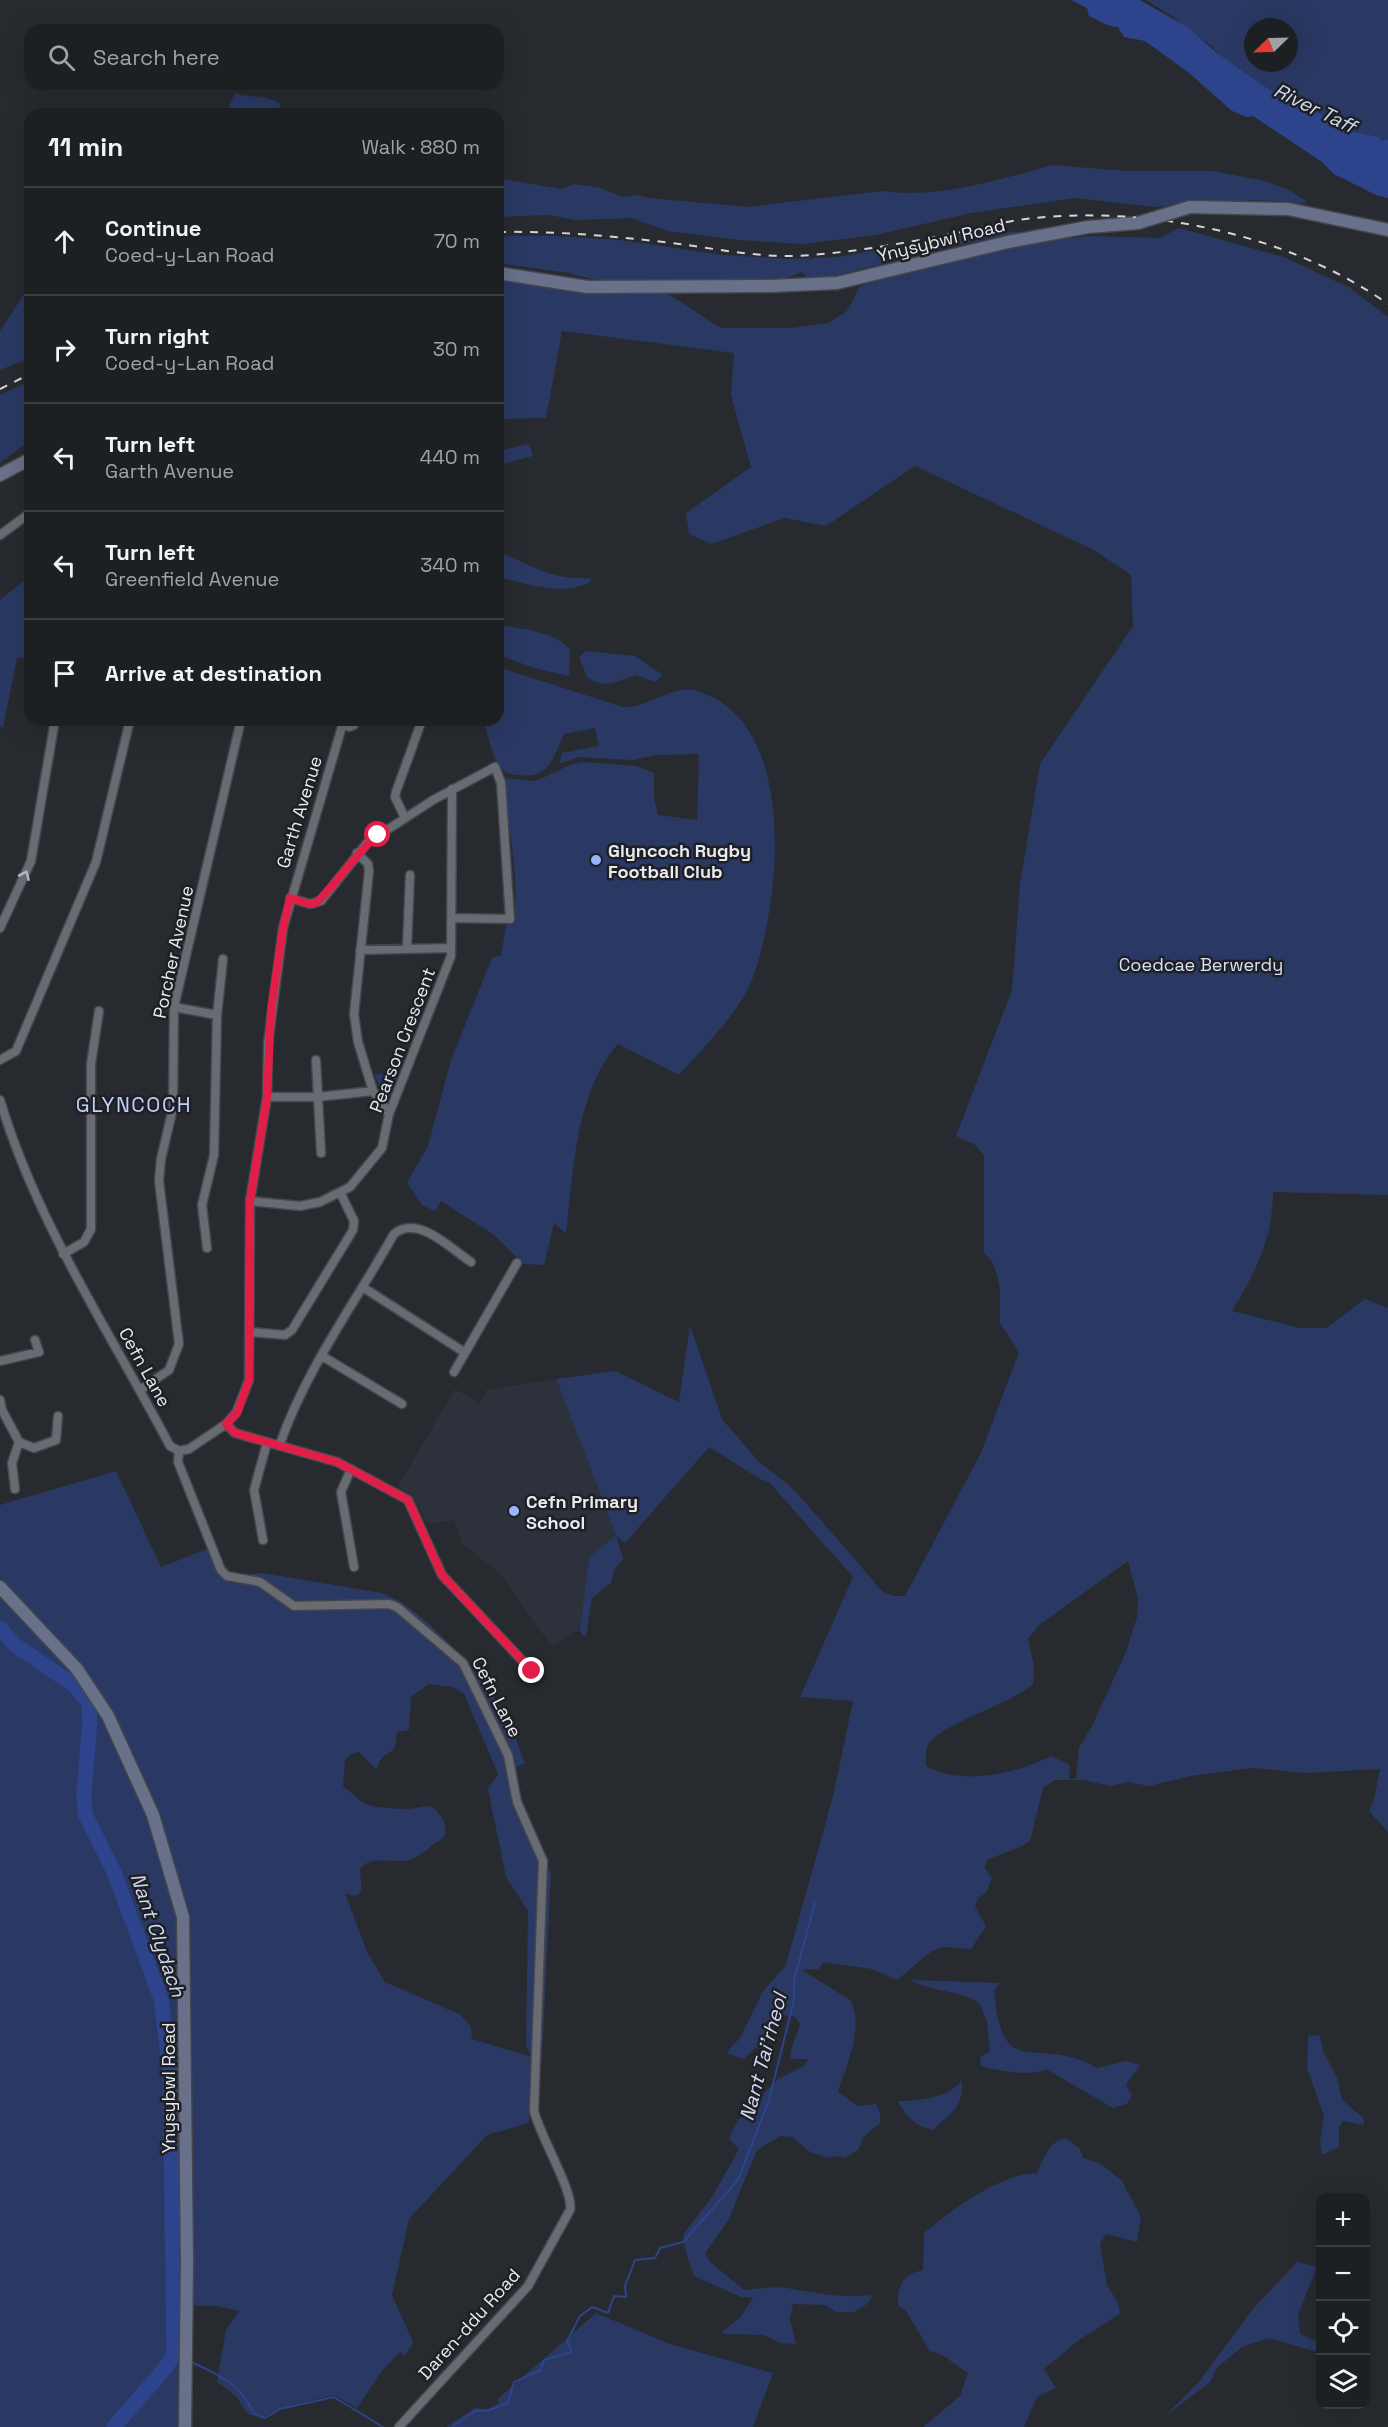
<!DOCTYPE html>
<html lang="en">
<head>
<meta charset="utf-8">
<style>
	:root { --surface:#1d2023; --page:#2a2d30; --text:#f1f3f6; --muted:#a0a3a6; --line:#3b3e41 }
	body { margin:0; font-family:"Space Grotesk",sans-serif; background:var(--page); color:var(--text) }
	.controls { position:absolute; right:18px; bottom:18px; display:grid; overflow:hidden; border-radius:12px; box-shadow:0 6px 24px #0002 }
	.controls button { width:54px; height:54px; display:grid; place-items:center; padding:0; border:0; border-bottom:2px solid var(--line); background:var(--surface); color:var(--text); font:30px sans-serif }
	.compass { position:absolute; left:1244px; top:18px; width:54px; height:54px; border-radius:50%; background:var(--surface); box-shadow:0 6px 24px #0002; rotate:247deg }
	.stop { position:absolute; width:18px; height:18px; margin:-14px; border:4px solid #e11d48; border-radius:50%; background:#fff }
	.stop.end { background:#e11d48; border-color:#fff; box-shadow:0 2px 6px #0008 }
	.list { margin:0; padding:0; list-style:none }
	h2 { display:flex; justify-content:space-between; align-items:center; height:78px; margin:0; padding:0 24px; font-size:26px }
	h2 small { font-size:20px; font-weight:400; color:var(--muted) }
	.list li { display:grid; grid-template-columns:39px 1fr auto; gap:18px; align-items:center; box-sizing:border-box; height:108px; padding:0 24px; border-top:2px solid var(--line) }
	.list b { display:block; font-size:22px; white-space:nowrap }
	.list p { margin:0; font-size:20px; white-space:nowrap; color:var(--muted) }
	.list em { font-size:20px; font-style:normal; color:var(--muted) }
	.icon { flex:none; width:33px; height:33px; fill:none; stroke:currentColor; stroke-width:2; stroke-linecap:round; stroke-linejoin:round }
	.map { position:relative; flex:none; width:1388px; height:2427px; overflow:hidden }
	.search { position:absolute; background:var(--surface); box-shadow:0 6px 24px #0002; left:24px; top:24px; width:480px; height:66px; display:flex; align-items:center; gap:15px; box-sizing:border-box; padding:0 21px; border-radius:18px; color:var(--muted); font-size:22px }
	.panel { position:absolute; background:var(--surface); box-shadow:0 6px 24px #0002; left:24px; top:108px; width:480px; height:618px; border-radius:18px }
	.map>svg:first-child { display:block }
	.built { fill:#2c313c }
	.green { fill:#2a3963; fill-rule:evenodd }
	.water { fill:#2d448c }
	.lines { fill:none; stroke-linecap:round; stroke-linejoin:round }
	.stream { stroke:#2d448c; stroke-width:2 }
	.river { stroke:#2d448c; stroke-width:15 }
	.street-casing { stroke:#44464b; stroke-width:11 }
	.secondary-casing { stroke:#44464b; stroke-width:15 }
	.street { stroke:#686b72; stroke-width:8 }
	.secondary { stroke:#687189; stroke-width:12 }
	.rail { stroke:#d3d5d9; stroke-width:2; stroke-dasharray:8 8; stroke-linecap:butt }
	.secondary-bridge-casing { stroke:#44464b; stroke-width:15; stroke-linecap:butt }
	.secondary-bridge { stroke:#687189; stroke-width:12 }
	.oneway { stroke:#b5b7bc }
	.route { stroke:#e11d48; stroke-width:8 }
	.poi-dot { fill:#99b5fd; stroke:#1e2026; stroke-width:2 }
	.labels { text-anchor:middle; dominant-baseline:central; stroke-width:5; stroke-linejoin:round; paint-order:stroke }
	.street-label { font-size:18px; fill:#e8eaee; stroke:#1e2026 }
	.poi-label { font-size:18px; font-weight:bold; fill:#e8eaee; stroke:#1e2026; text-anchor:start }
	.park-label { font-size:18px; fill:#d8e1f6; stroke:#1e2026 }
	.water-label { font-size:20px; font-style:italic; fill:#d0d9ee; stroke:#1e2026 }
	.quarter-label { font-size:21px; letter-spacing:1.5px; fill:#c0d1fa; stroke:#1e2026 }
</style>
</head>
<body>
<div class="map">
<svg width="1388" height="2427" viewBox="0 0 1388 2427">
	<rect width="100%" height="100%" fill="#272a2f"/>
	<!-- built -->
	<path class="built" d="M556,1379L616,1535L589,1558L580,1630L551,1646L501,1574L463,1545L454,1520L427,1524L417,1502L398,1486L455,1389L480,1403L486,1390Z"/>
	<!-- green -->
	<path class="green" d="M1146,0H1388V139L1383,141L1379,137L1351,131L1339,122L1279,96L1217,53L1213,47L1175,19L1180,21ZM1253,27H1289V63H1253Z
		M235,93C253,99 262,93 280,104L279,114H225Z
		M1052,165L1126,171H1213L1265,181L1291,191L1307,202L1293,205L1276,201L1252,200L1154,207L1076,198L971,213L876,235L802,244L739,240L667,231L632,218L575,220L549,215L498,217V181L502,179L561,189L574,184L600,188L624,197L637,195L650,198L747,207L882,191C938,199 999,180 1052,165Z
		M1179,228L1284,257L1350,288L1388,317V1195L1273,1192C1273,1239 1255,1273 1232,1311L1300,1328H1326L1365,1299L1388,1308V1832L1369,1811L1374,1800L1380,1769L1305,1773L1253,1768L1191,1776L1149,1786L1128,1782L1110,1786L1084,1780H1055L1043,1788L1030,1841C1017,1850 1002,1853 987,1860L985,1868L992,1878L986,1893L978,1898L975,1907L986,1926L971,1949L943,1947L932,1951L897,1980L872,1969L823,1962L819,1969L802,1970L850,2000C865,2026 846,2066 838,2092L858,2106L876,2104L880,2113V2123L863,2137L858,2150L845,2158L836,2156L828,2158L810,2152L792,2137L780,2136L757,2150L728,2221L705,2253L710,2262L744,2290C758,2289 774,2286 787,2288C816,2293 843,2299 873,2295L867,2304L854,2312H836L825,2305L793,2304L790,2319L796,2344L780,2343L764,2335L725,2334L722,2332L741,2317L753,2297H741L694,2276L686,2253L683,2235L714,2194L739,2149L729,2139L738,2119L755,2109L763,2094L778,2079L804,2066L808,2059H791C789,2047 798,2036 800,2024L795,2017L783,2015L767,2037L744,2059L728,2054L729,2049L740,2038L763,1991L786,1965L833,1796L853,1701L800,1697L853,1577L769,1482L760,1479L709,1447L625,1543L616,1536L623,1559L615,1568L611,1583L592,1598L586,1636L582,1635L580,1630L589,1558L616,1535L556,1379L615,1371L679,1402L690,1325L722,1419L759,1462L790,1486L805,1502L882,1591L893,1596H905L981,1453L1019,1352L1000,1323V1289L997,1275L992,1261L984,1253V1155L974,1144L956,1136L1012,990L1020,884L1040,764L1133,626L1131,575L1094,550L915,466L826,526L785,518L711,544L689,534L686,513L751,467L731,395L734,353L562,331L546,418L498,419V277L586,291L668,294L721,328H792L828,323L847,311L860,286L1008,245L1090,236L1160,238ZM1128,1561L1138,1599L1137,1617L1126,1652L1091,1728L1079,1747L1076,1779H1069L1070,1765L1051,1756C1016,1774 962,1786 926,1766C926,1759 925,1749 929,1744C942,1723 1007,1706 1033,1684L1034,1666L1028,1639L1038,1626Z
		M1002,231L1020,232L948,247L834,276L807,278L802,272L786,278L754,279L596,280L568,273L498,263V236H555L620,240L723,255L790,259L838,257L953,236Z
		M30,285V358L0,370V331Z
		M30,381V441L0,463V395Z
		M529,444L533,456L498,465V451Z
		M498,551C534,567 551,580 592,578L589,583C558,596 530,584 498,577Z
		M30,576V659L17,658L3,727H0V600Z
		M498,625C518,628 558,632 570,650L569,676L534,668L498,655Z
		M586,651L635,656L663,675L655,682L636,675C616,681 606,690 587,677L579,657Z
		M498,667L623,707C649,708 672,684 697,691C799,721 781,900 753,977C741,1011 703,1048 679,1075L618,1044C576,1090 573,1174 566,1234L554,1223L544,1265L524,1264L494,1235L441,1201L435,1211L422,1205L407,1183L428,1146L451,1060L492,958L501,955L506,925L513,922C521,876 507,824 503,778L536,781L570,765L584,762L636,766L654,773V799L658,815L697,820L699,754L657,755L633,760L579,757L559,764L562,753L599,746L595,728L564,734C552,759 551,779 518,775C510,774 502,772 498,764C491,752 488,734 483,720H498Z
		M375,1074L400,1075L392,1096L382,1095Z
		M116,1471L161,1567L207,1549L230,1576L263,1573L382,1593C425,1608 485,1680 508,1720C515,1733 519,1749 525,1763L516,1768L518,1789L551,1874L542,2057L532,2058L529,2123L487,2135L409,2219L392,2295L413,2342L405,2356L400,2352L382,2371L357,2408L334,2395L280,2408L261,2418L248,2414L236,2396L217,2382L226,2330L239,2311L217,2306L183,2305L181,2427H0V1505ZM429,1684L453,1687L464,1694L498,1774L488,1789L506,1877L528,1911L526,2046L532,2057L472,2039L471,2027L461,2015L385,1982L367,1952L345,1893C368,1903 360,1881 360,1869C368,1856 392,1862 405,1861C420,1859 430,1845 443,1838C446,1832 446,1827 443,1820C431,1796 420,1811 402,1809C392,1808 379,1808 369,1805C357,1802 353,1792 343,1786L345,1761L351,1754L359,1752L376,1769C378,1767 378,1763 380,1761C389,1747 395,1759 397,1732L409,1730L411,1697Z
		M911,1980L1000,1983L994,1991C1003,2087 1037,2032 1097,2068L1126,2061L1140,2065L1126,2085L1132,2095L1127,2104L1113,2108L1046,2069C1034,2077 996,2071 981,2066L980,2058L990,2051L987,2022L980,2004C960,1989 933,1993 911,1980Z
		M1313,2035L1320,2036L1323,2051L1337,2078L1342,2100L1363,2118L1364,2125L1343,2121L1339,2127V2147L1322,2155L1320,2142L1324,2116L1307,2068L1308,2036Z
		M962,2080C963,2109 952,2111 933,2130C916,2127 905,2116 898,2101C919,2101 949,2098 962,2080Z
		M1066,2138L1080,2149L1083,2158L1101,2164L1122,2181L1141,2217L1137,2242L1106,2234L1100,2244L1107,2285L1118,2303L1120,2314L1079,2340L1044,2369L1056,2388L1037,2397L1024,2427H923L960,2396L968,2373L942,2355L930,2351L906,2311L898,2305C897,2285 904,2274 923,2270L924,2233C949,2212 1003,2171 1037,2174C1043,2159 1049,2141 1066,2138Z
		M1297,2262L1317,2267L1298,2315L1300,2334L1320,2343V2353L1269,2338L1242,2347L1217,2368L1210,2382L1164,2417L1199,2382L1251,2311Z
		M596,2313L670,2344L773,2373L753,2427H446L475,2408L488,2409L499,2403L497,2400Z"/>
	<!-- water -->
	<path class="water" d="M1071,0H1140L1189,28L1217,53L1279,96L1339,122L1351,131L1379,137L1383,141L1388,139V198L1376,195L1334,174L1322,162L1253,116L1247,117L1232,111L1188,72L1145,41L1124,37L1118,27C1108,27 1099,20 1089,16L1087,8Z"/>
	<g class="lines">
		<!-- stream -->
		<path class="stream" d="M174,2354L180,2358
			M192,2362C218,2375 242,2384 253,2413L265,2418L280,2409L334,2397L383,2427
			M452,2427L475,2411H487L508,2403L514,2382L541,2370L544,2360L572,2352L567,2341L580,2316L592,2307L608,2313L614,2296L626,2297L625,2286L635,2260L655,2258L660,2248L683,2242L738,2180L769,2100L794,2000V1980L815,1903"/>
		<!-- river -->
		<path class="river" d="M0,1628L15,1645L74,1685L88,1702L90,1720L84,1793L85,1814L114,1872L161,1999L170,2071L174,2354L166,2367L114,2427"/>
		<defs>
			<path id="street" d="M0,535L30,513
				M405,818L395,797L396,792L422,720
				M357,853L368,864L369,871L354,1014L358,1042L373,1091L389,1114
				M290,898L310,904L321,901L367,843L433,800L495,767L501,783L510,919L452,918
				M0,928L31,861L55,720
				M407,948L410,875
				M360,950L451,948
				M174,1007L217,1015
				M0,1060L16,1051L96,862L130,720
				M316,1060L321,1153
				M267,1097H317L373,1091
				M0,1100C37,1224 110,1332 170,1446L179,1451
				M250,1201L300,1206L320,1202L350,1187L382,1148L389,1114L451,956L452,789
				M207,1248L202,1205L214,1155L217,1015L223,959
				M63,1254L84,1242L91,1229V1064L99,1011
				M364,1288L464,1352
				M250,1332L285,1335L292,1330L353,1230L354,1221L341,1194
				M322,1356L402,1404
				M0,1361L39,1352L35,1340
				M454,1372L517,1263
				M140,1390L169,1370L179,1344L159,1181L161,1159L173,1108L174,1007L241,720
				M0,1400L2,1410L19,1442L12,1463L15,1489
				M226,1424L236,1413L249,1380L250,1201L267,1097L268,1044L283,928L343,723L349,727L354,725L356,720
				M19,1442L34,1448L56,1440L58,1416
				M280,1444C306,1369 355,1303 394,1234C418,1214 451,1249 471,1262
				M179,1451L178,1462L221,1570L227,1576L260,1582L294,1606L389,1604L397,1607L463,1663L508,1755L517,1802L543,1861L534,2111C540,2136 574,2192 570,2210L528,2286L399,2427
				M179,1451L189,1449L226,1424L235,1433L337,1462L408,1500L442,1575L532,1671
				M351,1469L341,1492L354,1567
				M263,1540L254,1490L267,1443"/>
			<path id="secondary" d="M1190,207L1288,209L1388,230
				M498,273L587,287L771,286L837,283L1008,242L1088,227L1138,223
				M0,475L30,459
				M0,1587L77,1669L108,1716L153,1815L183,1917L187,2262L185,2427"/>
		</defs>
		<!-- street casing -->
		<use href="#street" class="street-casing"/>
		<!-- secondary casing -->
		<use href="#secondary" class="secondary-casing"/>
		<!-- street -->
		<use href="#street" class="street"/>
		<!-- secondary -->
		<use href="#secondary" class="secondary"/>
		<!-- rail -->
		<path class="rail" d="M498,232C557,231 613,236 672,243C712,248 754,257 795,256C853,253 910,242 967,231C989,226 1012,220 1034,218C1154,206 1290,235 1388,304
			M0,389L30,374"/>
		<defs>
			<path id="secondary-bridge" d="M1138,223L1190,207"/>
		</defs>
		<!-- secondary-bridge casing -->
		<use href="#secondary-bridge" class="secondary-bridge-casing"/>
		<!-- secondary-bridge -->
		<use href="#secondary-bridge" class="secondary-bridge"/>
	</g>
	<!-- one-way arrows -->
	<defs><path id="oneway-chevron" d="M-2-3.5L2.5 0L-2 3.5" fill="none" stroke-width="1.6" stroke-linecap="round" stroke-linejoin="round" transform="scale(1.5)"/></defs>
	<use class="oneway" href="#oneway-chevron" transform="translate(25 875) rotate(-66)"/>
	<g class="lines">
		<!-- route -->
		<path class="route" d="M378,835C361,846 322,903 313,904C306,904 297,900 290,898L283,928L271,1010L267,1097L250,1201L249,1380L237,1413L226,1424L235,1433L337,1462L408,1500L442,1575L532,1671"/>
	</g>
	<!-- markers -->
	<g class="poi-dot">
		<circle cx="596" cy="860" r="6"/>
		<circle cx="514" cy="1511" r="6"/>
	</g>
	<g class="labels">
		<!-- street labels -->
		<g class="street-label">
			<text transform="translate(941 240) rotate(-14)">Ynysybwl Road</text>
			<text transform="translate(299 812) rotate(-73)">Garth Avenue</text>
			<text transform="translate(173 952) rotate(-78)">Porcher Avenue</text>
			<text transform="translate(402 1040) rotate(-69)">Pearson Crescent</text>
			<text transform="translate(145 1367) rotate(61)">Cefn Lane</text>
			<text transform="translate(497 1697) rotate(63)">Cefn Lane</text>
			<text transform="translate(168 2088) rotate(-90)">Ynysybwl Road</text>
			<text transform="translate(469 2324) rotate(-48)">Daren-ddu Road</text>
		</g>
		<!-- poi labels -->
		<g class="poi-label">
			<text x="608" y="850">Glyncoch Rugby<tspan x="608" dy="21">Football Club</tspan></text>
			<text x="526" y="1501">Cefn Primary<tspan x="526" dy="21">School</tspan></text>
		</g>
		<!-- park labels -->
		<g class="park-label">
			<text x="1201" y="964">Coedcae Berwerdy</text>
		</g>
		<!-- water labels -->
		<g class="water-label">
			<text transform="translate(1315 108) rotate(26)">River Taff</text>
			<text transform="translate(158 1935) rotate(71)">Nant Clydach</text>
			<text transform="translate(763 2057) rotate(-75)">Nant Tai'rheol</text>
		</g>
		<!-- quarter labels -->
		<g class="quarter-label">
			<text x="134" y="1104">GLYNCOCH</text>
		</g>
	</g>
</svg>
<div class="controls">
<button>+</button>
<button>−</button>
<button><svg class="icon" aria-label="locate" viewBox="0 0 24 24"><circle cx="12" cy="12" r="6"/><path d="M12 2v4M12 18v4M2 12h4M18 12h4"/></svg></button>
<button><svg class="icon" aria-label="layers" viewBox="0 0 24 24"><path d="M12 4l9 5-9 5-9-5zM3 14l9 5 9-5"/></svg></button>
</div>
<svg class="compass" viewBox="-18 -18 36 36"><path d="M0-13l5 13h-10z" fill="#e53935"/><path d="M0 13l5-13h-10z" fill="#a0a3a6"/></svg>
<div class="stop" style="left:378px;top:835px"></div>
<div class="stop end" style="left:532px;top:1671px"></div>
<div class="search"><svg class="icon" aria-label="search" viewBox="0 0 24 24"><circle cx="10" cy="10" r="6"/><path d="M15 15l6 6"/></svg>Search here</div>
<section class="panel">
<h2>11 min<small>Walk · 880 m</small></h2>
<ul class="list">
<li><svg class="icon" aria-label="ahead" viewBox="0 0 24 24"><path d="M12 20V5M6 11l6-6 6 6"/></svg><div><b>Continue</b><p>Coed-y-Lan Road</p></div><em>70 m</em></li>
<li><svg class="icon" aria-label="right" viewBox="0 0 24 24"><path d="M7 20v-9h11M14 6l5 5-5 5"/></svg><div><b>Turn right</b><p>Coed-y-Lan Road</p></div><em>30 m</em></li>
<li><svg class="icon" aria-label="left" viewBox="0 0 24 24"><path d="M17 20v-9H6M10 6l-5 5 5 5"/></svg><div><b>Turn left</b><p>Garth Avenue</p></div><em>440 m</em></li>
<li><svg class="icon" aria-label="left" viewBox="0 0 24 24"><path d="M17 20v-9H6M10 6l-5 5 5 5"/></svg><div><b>Turn left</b><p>Greenfield Avenue</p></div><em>340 m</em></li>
<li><svg class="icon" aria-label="arrive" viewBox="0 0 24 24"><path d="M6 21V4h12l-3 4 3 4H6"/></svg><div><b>Arrive at destination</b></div></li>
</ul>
</section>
</div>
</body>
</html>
